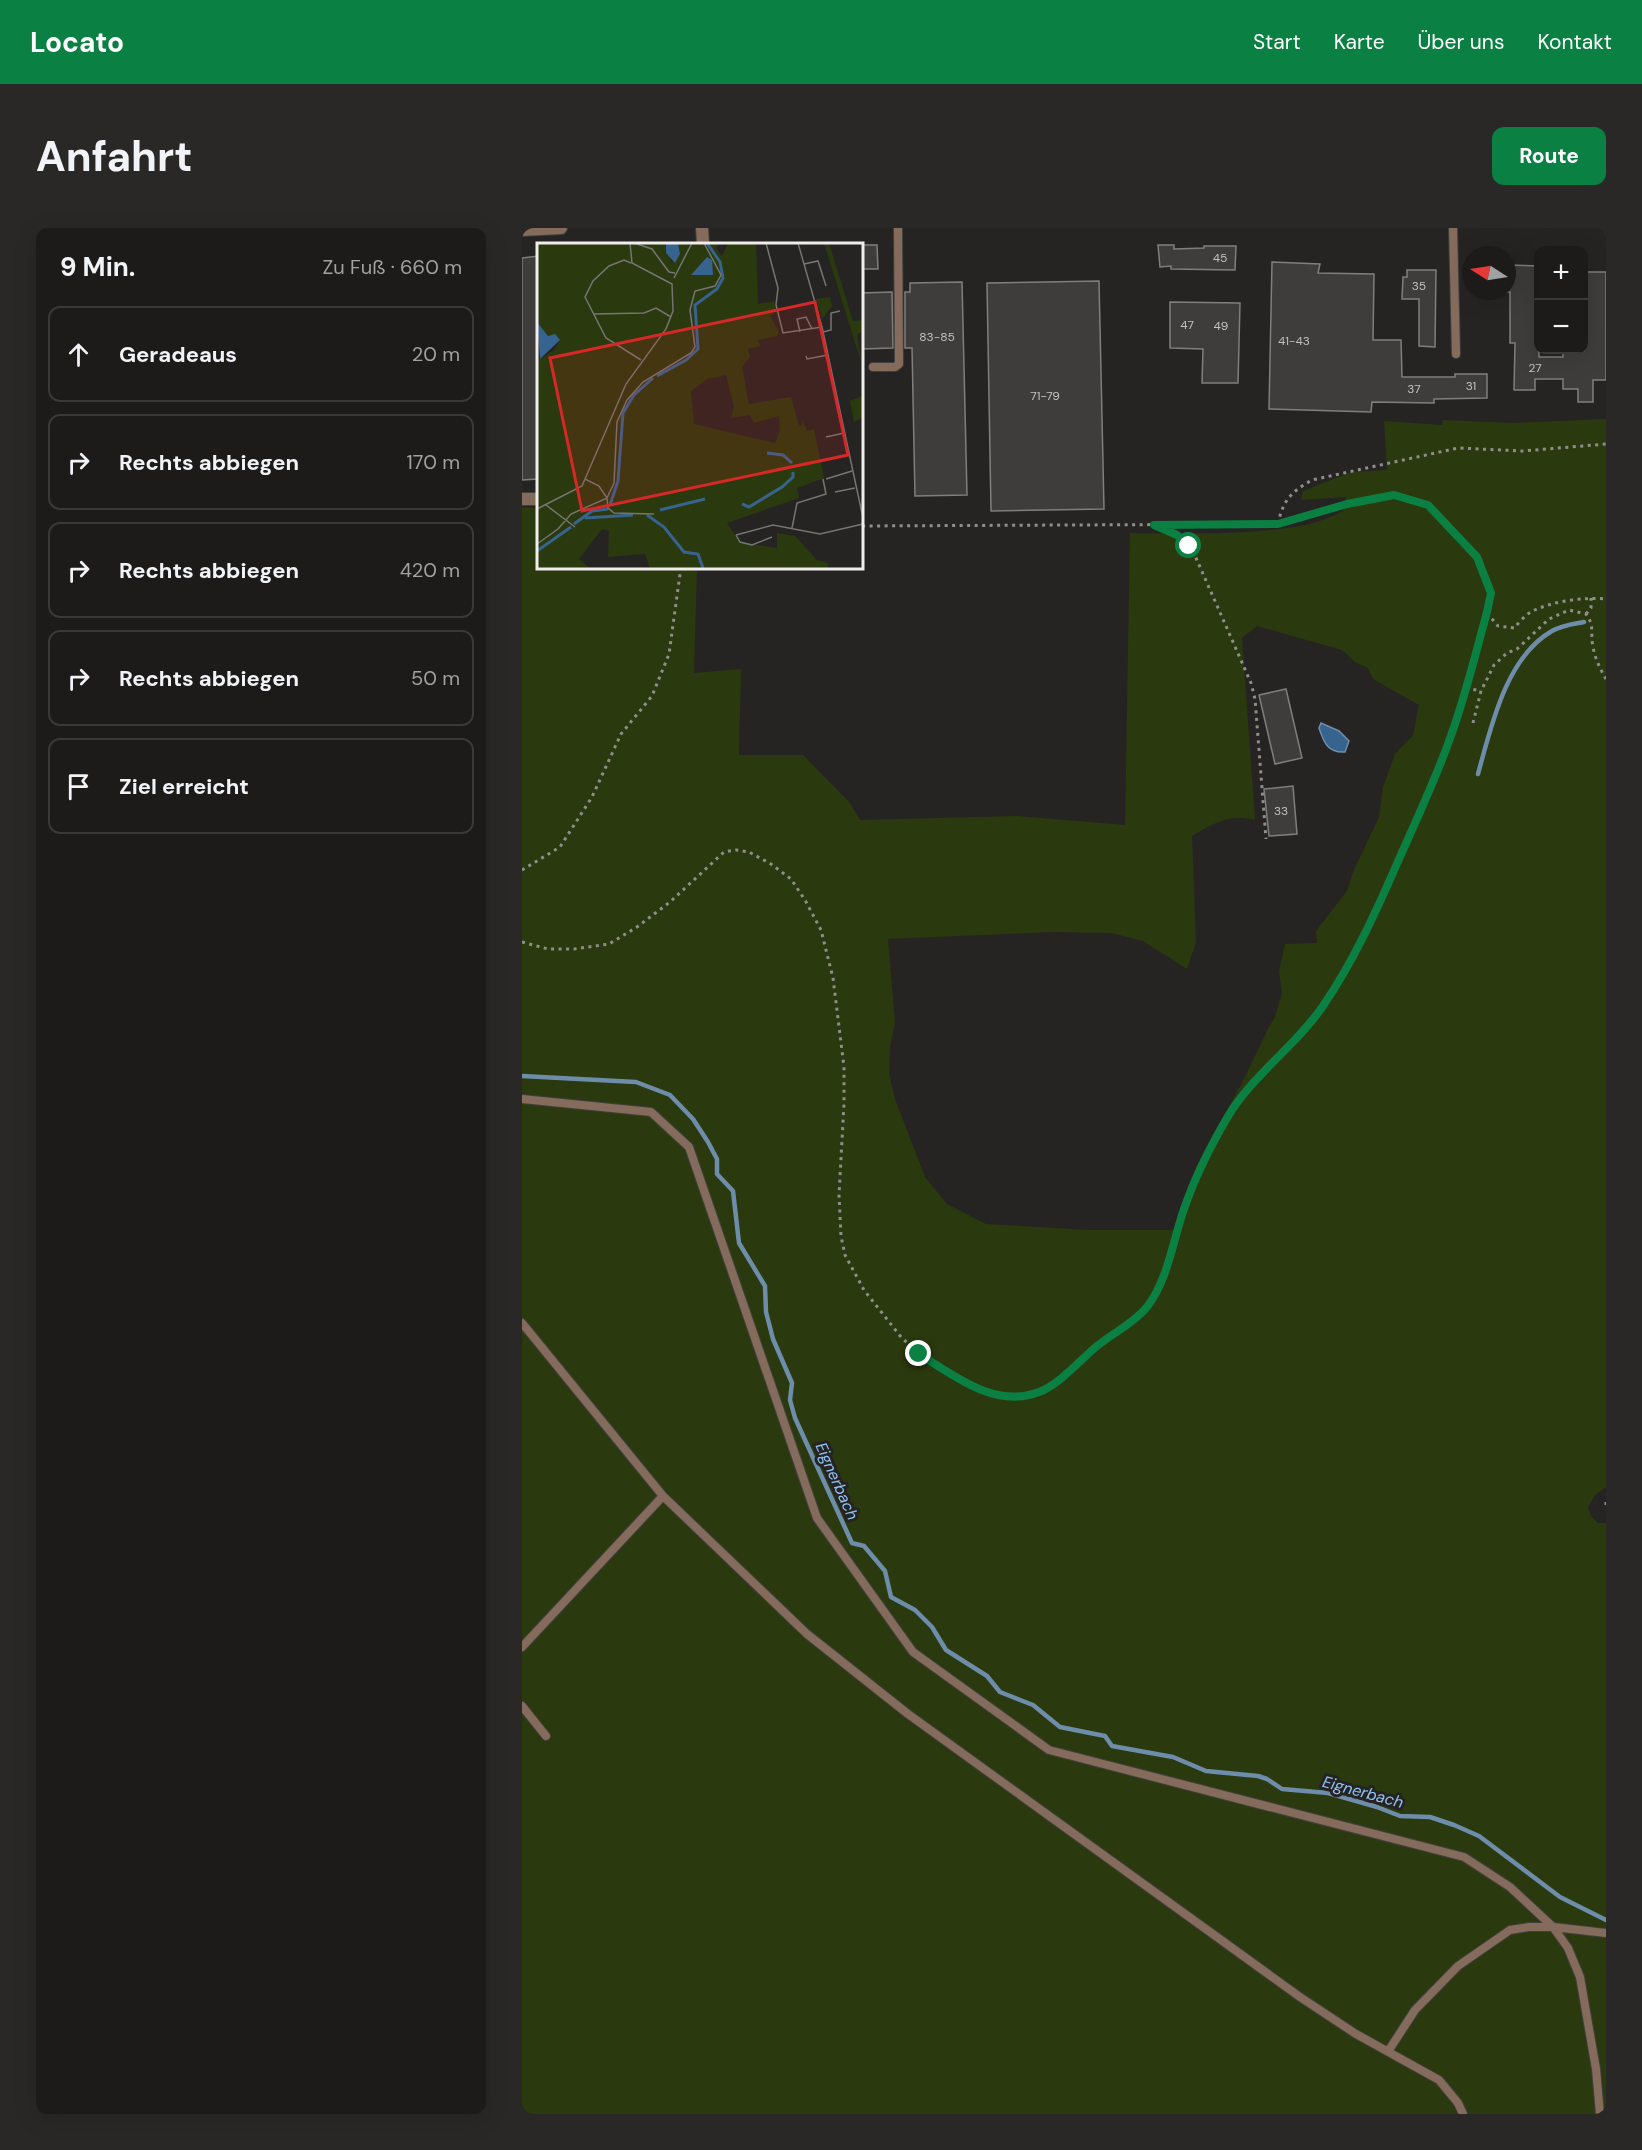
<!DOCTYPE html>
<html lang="de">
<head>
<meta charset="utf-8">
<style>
	:root { --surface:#1c1b1a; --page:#292827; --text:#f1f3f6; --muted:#a0a1a2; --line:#3a3939; --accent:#0b8043 }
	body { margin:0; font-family:"DM Sans",sans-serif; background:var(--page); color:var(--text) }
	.controls { position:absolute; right:18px; top:18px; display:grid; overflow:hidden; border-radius:12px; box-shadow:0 6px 24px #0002 }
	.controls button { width:54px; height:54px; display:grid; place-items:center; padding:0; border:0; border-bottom:2px solid var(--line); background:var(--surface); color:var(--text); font:30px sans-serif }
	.compass { position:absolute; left:940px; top:18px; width:54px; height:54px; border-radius:50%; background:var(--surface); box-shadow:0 6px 24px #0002; rotate:282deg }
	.stop { position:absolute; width:18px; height:18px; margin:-14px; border:4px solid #0b8043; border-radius:50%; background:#fff }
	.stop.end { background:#0b8043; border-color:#fff; box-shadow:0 2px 6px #0008 }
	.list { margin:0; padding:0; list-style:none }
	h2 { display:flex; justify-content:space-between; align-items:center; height:78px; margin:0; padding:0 24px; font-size:26px }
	h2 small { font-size:20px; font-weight:400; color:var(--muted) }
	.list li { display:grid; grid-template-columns:39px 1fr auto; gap:18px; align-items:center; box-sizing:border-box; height:96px; margin:0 12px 12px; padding:0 12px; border:2px solid var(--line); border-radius:12px }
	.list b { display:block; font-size:22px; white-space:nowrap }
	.list em { font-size:20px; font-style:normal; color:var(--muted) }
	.icon { flex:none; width:33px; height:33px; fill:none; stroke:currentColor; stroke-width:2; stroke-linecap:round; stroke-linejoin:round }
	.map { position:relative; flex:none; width:1084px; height:1886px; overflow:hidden; border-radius:12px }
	header { display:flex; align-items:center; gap:36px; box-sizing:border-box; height:84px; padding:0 30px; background:var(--accent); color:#fff }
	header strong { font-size:28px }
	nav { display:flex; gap:33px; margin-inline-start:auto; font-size:21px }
	.intro { display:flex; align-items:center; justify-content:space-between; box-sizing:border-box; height:144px; padding:0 36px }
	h1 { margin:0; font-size:42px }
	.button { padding:15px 27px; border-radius:12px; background:var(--accent); color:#fff; font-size:21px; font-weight:700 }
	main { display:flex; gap:36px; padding:0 36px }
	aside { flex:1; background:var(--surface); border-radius:12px; box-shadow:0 6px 24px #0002 }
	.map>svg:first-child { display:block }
	.green { fill:#2b390e; fill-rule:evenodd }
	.water { fill:#37638f; stroke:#6e8dab; stroke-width:1.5 }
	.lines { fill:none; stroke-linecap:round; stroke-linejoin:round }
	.stream { stroke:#6e8dab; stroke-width:4.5 }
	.building { fill:#3f3d3b; stroke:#807f7c; stroke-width:1.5 }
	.lane-casing { stroke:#42403e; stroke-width:10 }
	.street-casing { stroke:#42403e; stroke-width:14 }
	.path { stroke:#908e8c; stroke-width:3; stroke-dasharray:3 4.5; stroke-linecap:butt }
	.lane { stroke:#846b5c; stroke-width:8 }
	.street { stroke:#846b5c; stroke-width:12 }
	.route { stroke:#0b8043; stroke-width:8 }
	.labels { text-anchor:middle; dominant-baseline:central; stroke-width:6; stroke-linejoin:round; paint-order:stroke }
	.number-label { font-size:12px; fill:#c3c2c0 }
	.water-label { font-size:16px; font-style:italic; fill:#90c3f8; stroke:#262422 }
	.inset-river { fill:none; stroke:#37638f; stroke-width:3 }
	.inset-road { fill:none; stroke:#767573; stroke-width:1.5 }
	.view { fill:#d62828; fill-opacity:0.15; stroke:#d62828; stroke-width:3 }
	.inset-edge { fill:none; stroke:#efeeec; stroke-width:3 }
</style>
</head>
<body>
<header>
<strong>Locato</strong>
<nav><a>Start</a><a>Karte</a><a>Über uns</a><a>Kontakt</a></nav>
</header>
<div class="intro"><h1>Anfahrt</h1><a class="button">Route</a></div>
<main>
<aside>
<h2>9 Min.<small>Zu Fuß · 660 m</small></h2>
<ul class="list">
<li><svg class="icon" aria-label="ahead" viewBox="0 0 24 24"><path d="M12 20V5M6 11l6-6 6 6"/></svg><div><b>Geradeaus</b></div><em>20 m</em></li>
<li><svg class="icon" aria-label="right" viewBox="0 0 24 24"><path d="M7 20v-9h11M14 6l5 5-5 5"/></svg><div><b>Rechts abbiegen</b></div><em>170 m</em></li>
<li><svg class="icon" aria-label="right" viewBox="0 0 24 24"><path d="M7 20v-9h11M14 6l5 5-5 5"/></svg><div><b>Rechts abbiegen</b></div><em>420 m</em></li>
<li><svg class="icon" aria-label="right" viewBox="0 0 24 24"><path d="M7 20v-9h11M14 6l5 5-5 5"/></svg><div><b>Rechts abbiegen</b></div><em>50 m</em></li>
<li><svg class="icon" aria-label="arrive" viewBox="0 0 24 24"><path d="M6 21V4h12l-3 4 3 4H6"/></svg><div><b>Ziel erreicht</b></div></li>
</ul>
</aside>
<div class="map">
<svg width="1084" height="1886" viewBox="0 0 1084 1886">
	<rect width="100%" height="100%" fill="#262422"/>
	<!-- green -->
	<path class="green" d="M1084,191V1259L1073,1267L1066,1279L1069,1288L1076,1295H1084V1886H0V279L14,280L16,339H175L172,445L219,441L217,527H281L328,575L338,592L496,588L603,597L608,305C647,306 685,306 724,304C758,301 792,300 822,282L824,269L779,272L781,263L829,244L865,242L862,193L920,197L921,192L990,195ZM735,398L820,422L833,434L846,440L851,451L897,477L891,507L873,526L861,559L857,589L831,644L825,663L794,703L795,715L763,716L757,744L760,765L753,789L747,799L721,853L673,941L651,1002H567L464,996L425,976L403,949L373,871L367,845L368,819L373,794L366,711L529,704L589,705L621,713L665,741L674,714L670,608C692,595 707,586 733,592L720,410Z"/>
	<!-- water -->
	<path class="water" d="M799,495L817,503L827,513L823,524C806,525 802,515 797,500Z"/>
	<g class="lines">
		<!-- stream -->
		<path class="stream" d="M956,546C969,499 984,429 1030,403C1040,397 1051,396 1062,394
			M0,848L114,854L148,867L171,891L186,914L195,931V946L211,963L217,1015L243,1058L244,1084L251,1111L270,1155L268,1172L273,1190L330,1315L342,1318L363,1343L369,1369L393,1382L410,1399L424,1422L465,1448L478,1464L511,1477L538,1499L583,1508L590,1518L651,1529L684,1543L736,1548L745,1551L760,1561L806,1565L855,1579L878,1588L908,1589L932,1597L957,1608L1038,1669L1084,1692"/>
	</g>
	<!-- building -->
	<path class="building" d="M339,17H355L356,41H339Z
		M636,17H652V21L682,20V18H714L713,42L649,41V38L638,39Z
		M16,28V251L0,252V30Z
		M750,34L798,36L796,45L852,46L851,112H879L880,149H933V146H965V170L912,171V175L850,174L849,184L747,181Z
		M985,37L1017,38V129H1041V122H1062L1063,44H1084V152H1071V174H1056V161H1041V151H1013V162H992L993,115H988V64H985Z
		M885,42H914L913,119L897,118V71H880L881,49H885Z
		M577,53L582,281L469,283L465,55Z
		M440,54L445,267L393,268L390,120H383V64H388V55Z
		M370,64L371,120L339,121V65Z
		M648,74L718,75L716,155H680L681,121L648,120Z
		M764,461L780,530L753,536L737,467Z
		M771,558L775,606L747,608L742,561Z"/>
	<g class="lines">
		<defs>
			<path id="lane" d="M931,0L934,126
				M351,139H373L377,136L376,0
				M0,871L129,884L167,919L295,1290L391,1424L527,1522L942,1629L988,1659L1031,1699
				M0,1095L141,1268L285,1406L386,1486L778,1769L834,1806L917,1852L936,1875L941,1886
				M0,1419L141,1268
				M0,1478L24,1508
				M867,1822L893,1782L936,1738L988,1702L1007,1699H1031
				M1078,1886L1074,1841L1058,1749L1046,1720L1031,1699L1084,1705"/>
			<path id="street" d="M180,0L181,16
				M0,2L39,0
				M0,271H16"/>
		</defs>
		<!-- lane casing -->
		<use href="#lane" class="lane-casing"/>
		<!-- street casing -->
		<use href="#street" class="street-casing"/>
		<!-- path -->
		<path class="path" d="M756,296C761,272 769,264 790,252L936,220L1001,223L1084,216
			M634,298C650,305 661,309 671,323L729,455L733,471L744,611
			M965,385L976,398L992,400C997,395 1003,387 1009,384C1029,373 1062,369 1084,371
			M1064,386L1069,380V370
			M944,460L959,463
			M951,495L959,463L972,437L985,425L995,421L1027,391L1047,382L1064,386C1073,398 1068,405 1071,419C1073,430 1078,441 1084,451
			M0,642L38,619L70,569L99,506L130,468L147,426L159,339
			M0,714L26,721H52L87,716L115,699L148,674L202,624L214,622L227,624L249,636L269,651L283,672L299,702L311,750L322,839V876L317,967L319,1008L323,1027L342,1062L379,1109L397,1126L432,1148L457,1161L488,1170H498L520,1163L548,1143L576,1117L620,1084L627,1076L646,1036L661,983L676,945L705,888L725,862L785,801L829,734L865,659L927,515L965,385L969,365L955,329L906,277L872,267L826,276L756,296L339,298
			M1084,1274V1281"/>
		<!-- lane -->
		<use href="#lane" class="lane"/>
		<!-- street -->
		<use href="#street" class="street"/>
	</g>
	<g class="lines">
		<!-- route -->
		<path class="route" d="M397,1126C433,1148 473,1181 517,1164C538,1156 558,1132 575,1118C591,1105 612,1095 625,1079C646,1052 651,1012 662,981C673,949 688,919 705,890C730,847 773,819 801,778C831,734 853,686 874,638C892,597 911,557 926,516C942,474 953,428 965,384L969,365L955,329L906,277L872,267L825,276L756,296L632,297L655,307L667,318"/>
	</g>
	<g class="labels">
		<!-- number labels -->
		<g class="number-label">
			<text x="698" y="30">45</text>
			<text x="897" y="58">35</text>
			<text x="665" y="97">47</text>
			<text x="699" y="98">49</text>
			<text x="415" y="109">83-85</text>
			<text x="772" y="113">41-43</text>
			<text x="1013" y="140">27</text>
			<text x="949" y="158">31</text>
			<text x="892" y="161">37</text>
			<text x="523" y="168">71-79</text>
			<text x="759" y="583">33</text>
		</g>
		<!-- water labels -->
		<g class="water-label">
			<text transform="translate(315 1253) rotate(66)">Eignerbach</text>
			<text transform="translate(841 1564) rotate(15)">Eignerbach</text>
		</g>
	</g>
	<!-- overview -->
	<g transform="translate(15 15)">
		<rect width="326" height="326" fill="#262422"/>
		<path d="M0,0H129L135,20L141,0H183L179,5L185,13L191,0H219L221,61L237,58L239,69L233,73L242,89L240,93L221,97L223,103L211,106L213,114L205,124L212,161L254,154L262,182L265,183V177L270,188L277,186L287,235L260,245L262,255L190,280L203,299L214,301L240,305V290L258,293L280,317L291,320V325H113L108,311L71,314L72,288L65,286L42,316L53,325H0V113L3,116L17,107L23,97L11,93L0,79ZM189,132L197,163L194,175L213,172L217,180L242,173L243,187L238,200L157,181L154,148L170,136ZM287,0H292L316,78L325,77V89L320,91L325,122ZM293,54L295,63L285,76L279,56ZM325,153V175L317,179L313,158Z" fill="#2b390e" fill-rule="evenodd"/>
		<path d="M129,0H141L143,11L138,20L129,10ZM170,14L175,17L176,32H154ZM0,79L11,93L18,91L23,97L3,116Z" fill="#37638f"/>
		<path class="inset-river" d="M120,133L149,117L161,106L158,62L180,46L186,35L183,19L170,0M230,210L246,212L255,220M205,261L212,264L245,244L256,234V229M73,262L81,238L86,170L97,152L116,135M123,267L168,256M110,272L127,284L147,309L161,311L166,325M48,275L96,272M37,281L55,268L71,266M0,308L34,284"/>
		<path class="inset-road" d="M97,0L115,6L132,29L138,30M229,0L241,45L239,62L246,90L285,84M261,0L285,84L326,275M94,20L87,17L72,23L56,38L48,54L69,95L104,117M267,21L281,18L289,43M137,35L155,0M57,71L107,70L119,65L134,74M263,89L260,76L269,74L275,86M286,89L294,87V70L303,68M269,113L270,116L291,112M289,194L307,190M48,236L62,243L70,255M289,236L315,228M298,249L318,245M70,255L77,240L80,179L90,157L106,139L154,110L158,104L153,67L158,48L178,43L184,32L167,0M9,262L38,284M0,266L45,243L89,141L129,86L136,68L135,41L95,20L93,0M255,285L260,260L289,251L286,236M199,292L236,282L283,291L326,281M199,292L203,299L215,302L235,294M0,301L21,286L34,271L70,255L71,265L77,270L117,271"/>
		<path class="view" d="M278,59L311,212L45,268L13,115Z"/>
		<rect width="326" height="326" class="inset-edge"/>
	</g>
</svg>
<div class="controls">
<button>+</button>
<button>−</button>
</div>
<svg class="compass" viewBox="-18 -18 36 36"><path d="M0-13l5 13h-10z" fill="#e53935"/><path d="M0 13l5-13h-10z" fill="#a0a1a2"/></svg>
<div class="stop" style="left:667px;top:318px"></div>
<div class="stop end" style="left:397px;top:1126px"></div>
</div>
</main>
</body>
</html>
